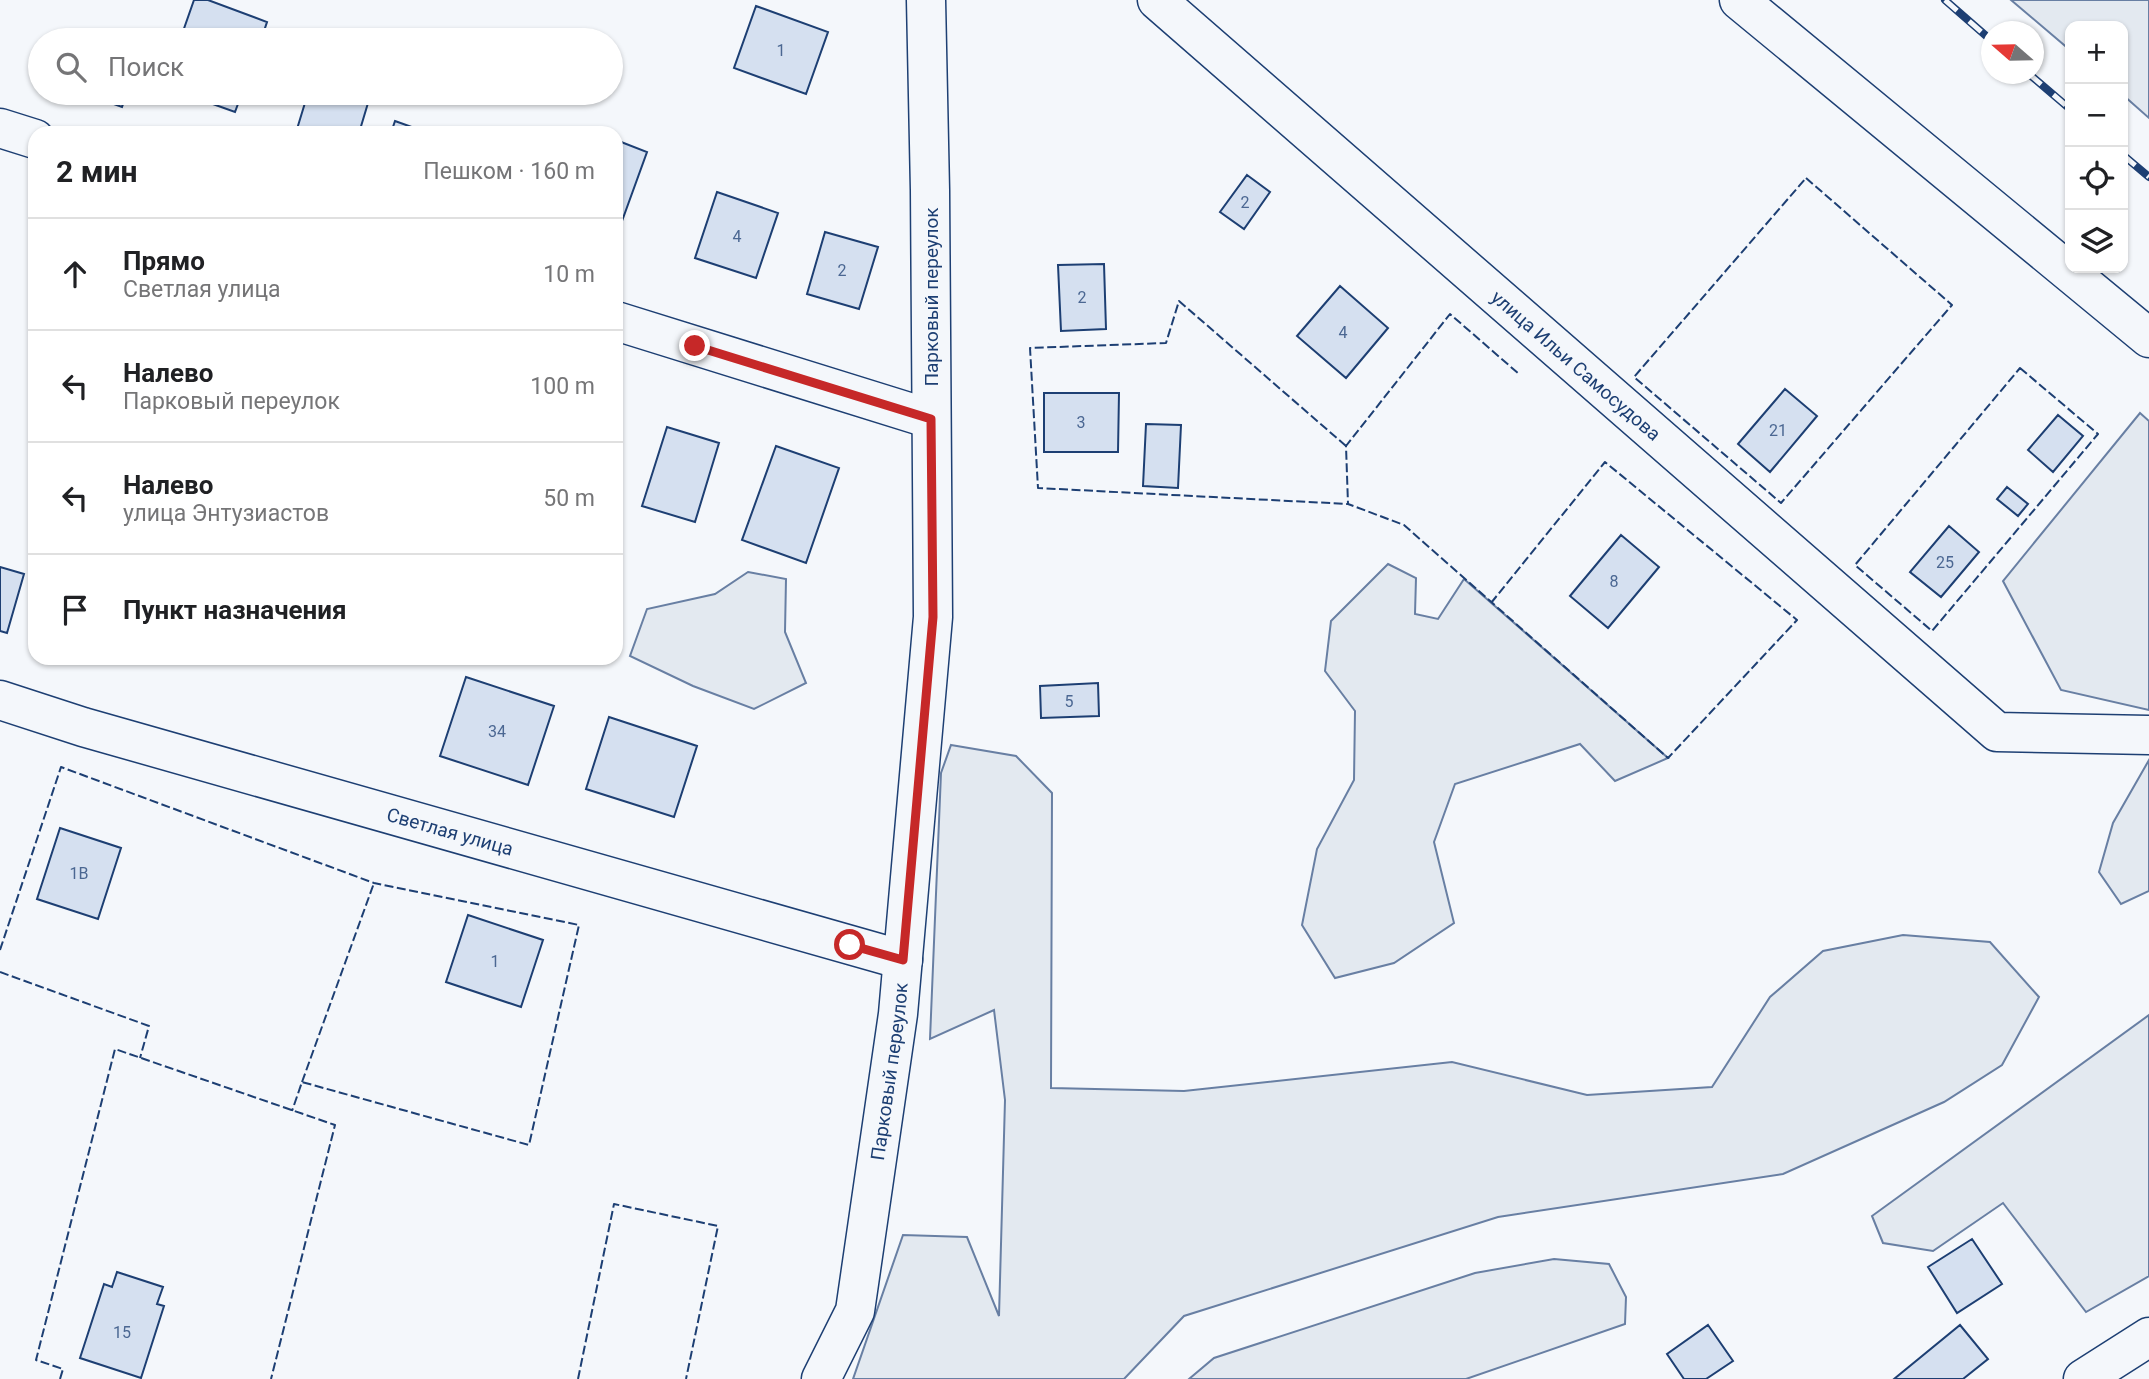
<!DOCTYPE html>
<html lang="ru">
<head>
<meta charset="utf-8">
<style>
	:root { --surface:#fff; --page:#f6f6f6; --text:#202124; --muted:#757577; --line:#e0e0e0 }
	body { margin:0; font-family:Roboto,sans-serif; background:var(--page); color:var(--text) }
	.controls { position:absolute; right:21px; top:21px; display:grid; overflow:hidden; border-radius:14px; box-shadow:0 2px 5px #0004 }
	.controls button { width:63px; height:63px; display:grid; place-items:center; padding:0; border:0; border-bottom:2px solid var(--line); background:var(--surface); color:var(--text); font:35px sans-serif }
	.compass { position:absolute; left:1981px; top:21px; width:63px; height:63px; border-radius:50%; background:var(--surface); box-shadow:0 2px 5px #0004; rotate:290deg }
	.stop { position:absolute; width:21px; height:21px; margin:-16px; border:5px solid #c62828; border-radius:50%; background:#fff }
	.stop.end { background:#c62828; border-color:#fff; box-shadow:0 2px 7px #0008 }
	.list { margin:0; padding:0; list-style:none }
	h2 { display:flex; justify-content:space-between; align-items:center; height:91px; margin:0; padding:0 28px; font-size:30px }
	h2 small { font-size:23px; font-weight:400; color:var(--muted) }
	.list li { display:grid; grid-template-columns:46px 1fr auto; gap:21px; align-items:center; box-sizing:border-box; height:112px; padding:0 28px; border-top:2px solid var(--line) }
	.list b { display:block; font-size:26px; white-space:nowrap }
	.list p { margin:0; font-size:23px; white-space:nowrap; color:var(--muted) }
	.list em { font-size:23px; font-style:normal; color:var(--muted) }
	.icon { flex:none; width:38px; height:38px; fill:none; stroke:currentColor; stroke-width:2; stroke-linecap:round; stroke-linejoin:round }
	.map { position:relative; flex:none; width:2149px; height:1379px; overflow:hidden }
	.search { position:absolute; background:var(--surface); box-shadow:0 2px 5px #0004; left:28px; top:28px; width:595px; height:77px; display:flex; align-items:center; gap:18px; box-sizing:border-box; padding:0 24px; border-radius:38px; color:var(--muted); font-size:26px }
	.panel { position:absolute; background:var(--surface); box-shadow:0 2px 5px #0004; left:28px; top:126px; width:595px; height:539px; border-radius:21px }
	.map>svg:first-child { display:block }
	.green { fill:#e3e9f0; stroke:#687fa3; stroke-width:2 }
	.building { fill:#d5e0f0; stroke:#1d3f73; stroke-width:2 }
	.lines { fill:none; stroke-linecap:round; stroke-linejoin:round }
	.minor-casing { stroke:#1d3f73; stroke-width:41 }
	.minor { stroke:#f4f7fb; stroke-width:38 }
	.rail-casing { stroke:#1d3f73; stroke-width:8 }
	.rail { stroke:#f4f7fb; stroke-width:5; stroke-dasharray:16; stroke-linecap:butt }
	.fence { stroke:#1d3f73; stroke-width:2; stroke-dasharray:9 3.5; stroke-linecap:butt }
	.route { stroke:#c62828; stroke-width:9 }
	.labels { text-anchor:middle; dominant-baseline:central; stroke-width:5; stroke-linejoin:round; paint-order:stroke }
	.number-label { font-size:16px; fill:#4b6792 }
	.street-label { font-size:19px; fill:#1d3f73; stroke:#f4f7fb }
</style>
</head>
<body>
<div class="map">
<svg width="2149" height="1379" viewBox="0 0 2149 1379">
	<rect width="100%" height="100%" fill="#f4f7fb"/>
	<!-- green -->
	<path class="green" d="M2011,0H2149V118L2123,95V26H2070V50Z
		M2140,413L2149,421V710L2061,690L2003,581Z
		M1388,564L1416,578L1415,614L1438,619L1464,579L1668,758L1615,781L1580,744L1455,784L1434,842L1454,923L1394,963L1335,978L1302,925L1317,849L1354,780L1355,711L1325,671L1331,621Z
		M748,572L786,579L785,632L806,683L754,709L693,686L630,656L647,609L715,594Z
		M951,745L1016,756L1052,793L1051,1088L1184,1091L1452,1062L1587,1095L1712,1087L1770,997L1823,951L1903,935L1990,942L2039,997L2002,1065L1944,1102L1783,1174L1498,1217L1184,1316L1124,1379H853L903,1235L967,1237L999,1316L1005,1100L994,1010L930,1039L941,773Z
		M2149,760V891L2121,904L2099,872L2113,823Z
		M2149,1015V1276L2086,1312L2003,1203L1933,1251L1883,1243L1872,1216Z
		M1554,1259L1609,1264L1626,1297L1625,1324L1466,1379H1189L1214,1358L1475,1273Z"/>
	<!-- building -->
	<path class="building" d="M194,0H208L267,22L261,40H180Z
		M756,6L828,32L806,94L734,68Z
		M83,93H127L122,107Z
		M182,93H242L235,112Z
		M308,93H371L359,133H309L297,129Z
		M395,121L423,131L422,133H391Z
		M616,140L647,152L622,221L616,219Z
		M1247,175L1270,192L1244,229L1220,212Z
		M717,192L778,213L756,278L695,258Z
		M825,232L878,247L859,309L807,294Z
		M1104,264L1106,329L1061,331L1058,265Z
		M1340,286L1388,328L1346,378L1297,336Z
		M1785,389L1817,416L1770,472L1738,444Z
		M1044,393H1119L1118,452H1044Z
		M2058,415L2083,436L2053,472L2028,450Z
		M1146,424L1181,425L1178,488L1143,486Z
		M667,427L719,443L695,522L642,506Z
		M776,446L839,468L806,563L742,540Z
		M2007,487L2028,504L2018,516L1997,499Z
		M1949,526L1979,552L1941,597L1910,572Z
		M1621,535L1659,567L1608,628L1570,596Z
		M0,567L24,574L7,633L0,631Z
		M466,677L554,706L528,785L440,756Z
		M1098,683L1099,716L1041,718L1040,686Z
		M609,717L697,746L674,817L586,789Z
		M60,828L121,848L98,919L37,899Z
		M468,915L543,940L521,1007L446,982Z
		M1972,1239L2002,1284L1957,1313L1928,1267Z
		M117,1272L163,1287L157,1304L164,1306L141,1378L80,1358L104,1284L112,1287Z
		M1708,1325L1733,1361L1706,1379H1684L1667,1354Z
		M1960,1325L1988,1359L1963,1379H1894Z"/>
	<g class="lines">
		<defs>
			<g id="minor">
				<path id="s1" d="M1157,0L1997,732L2149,735"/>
				<path d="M1739,0L2149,338"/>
				<path d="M0,128L35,139"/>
				<path d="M616,321L931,419"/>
				<path id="s2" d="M0,700L83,727L903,960"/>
				<path id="s3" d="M821,1379L855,1311L898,1014L933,617L930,190L926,0"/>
				<path d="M2083,1379L2149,1337"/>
			</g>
		</defs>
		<!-- minor casing -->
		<use href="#minor" class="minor-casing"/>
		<!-- minor -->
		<use href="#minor" class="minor"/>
		<defs>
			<path id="rail" d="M1945,0L1992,41
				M2029,74L2070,109
				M2123,155L2149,177"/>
		</defs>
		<!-- rail casing -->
		<use href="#rail" class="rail-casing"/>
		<!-- rail -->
		<use href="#rail" class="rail"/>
		<!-- fence -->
		<path class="fence" d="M1806,178L1952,305L1781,503L1634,377Z
			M2020,368L2098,434L1932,631L1855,565Z
			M1346,446L1179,301L1166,343L1030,348L1038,488L1348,504
			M1491,603L1605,462L1797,620L1668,758L1404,525L1348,504L1346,446L1450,314L1519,374
			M0,950L61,767L374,883L579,925L529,1145L302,1082L292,1111
			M0,972L149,1026L140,1058
			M302,1082L374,883
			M60,1379L63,1369L36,1360L115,1049L335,1125L271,1379
			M578,1379L614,1204L718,1226L686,1379"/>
	</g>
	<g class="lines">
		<!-- route -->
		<path class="route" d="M695,346L931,419L933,617L903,960L850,945"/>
	</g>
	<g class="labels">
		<!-- number labels -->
		<g class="number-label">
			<text x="781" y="50">1</text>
			<text x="1245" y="202">2</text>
			<text x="737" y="236">4</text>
			<text x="842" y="270">2</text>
			<text x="1082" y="297">2</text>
			<text x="1343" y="332">4</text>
			<text x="1081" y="422">3</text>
			<text x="1778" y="430">21</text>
			<text x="1945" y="562">25</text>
			<text x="1614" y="581">8</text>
			<text x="1069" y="701">5</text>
			<text x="497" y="731">34</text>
			<text x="79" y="873">1В</text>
			<text x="495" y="961">1</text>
			<text x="122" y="1332">15</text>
		</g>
		<!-- street labels -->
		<g class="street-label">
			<text transform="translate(931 297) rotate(-90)">Парковый переулок</text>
			<text stroke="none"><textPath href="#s1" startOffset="556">улица Ильи Самосудова</textPath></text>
			<text stroke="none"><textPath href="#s2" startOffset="469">Светлая улица</textPath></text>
			<text stroke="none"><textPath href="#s3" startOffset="318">Парковый переулок</textPath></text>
		</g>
	</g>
</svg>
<div class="controls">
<button>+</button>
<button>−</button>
<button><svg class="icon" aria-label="locate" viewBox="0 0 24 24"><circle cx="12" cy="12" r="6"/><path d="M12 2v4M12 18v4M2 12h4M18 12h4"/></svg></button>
<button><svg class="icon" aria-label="layers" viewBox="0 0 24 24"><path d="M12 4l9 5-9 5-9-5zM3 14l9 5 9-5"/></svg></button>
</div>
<svg class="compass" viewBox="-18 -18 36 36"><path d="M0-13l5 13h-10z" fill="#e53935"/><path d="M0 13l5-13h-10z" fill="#757577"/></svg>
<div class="stop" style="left:850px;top:945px"></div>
<div class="stop end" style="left:695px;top:346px"></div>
<div class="search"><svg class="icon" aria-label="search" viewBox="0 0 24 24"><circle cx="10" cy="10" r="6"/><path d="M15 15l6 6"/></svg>Поиск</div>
<section class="panel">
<h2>2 мин<small>Пешком · 160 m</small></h2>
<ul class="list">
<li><svg class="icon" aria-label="ahead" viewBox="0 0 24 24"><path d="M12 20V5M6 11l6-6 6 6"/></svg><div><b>Прямо</b><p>Светлая улица</p></div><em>10 m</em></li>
<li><svg class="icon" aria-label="left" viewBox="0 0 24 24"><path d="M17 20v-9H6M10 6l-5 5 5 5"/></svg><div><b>Налево</b><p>Парковый переулок</p></div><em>100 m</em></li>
<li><svg class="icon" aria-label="left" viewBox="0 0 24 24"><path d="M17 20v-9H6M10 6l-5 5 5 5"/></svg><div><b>Налево</b><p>улица Энтузиастов</p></div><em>50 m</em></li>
<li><svg class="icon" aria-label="arrive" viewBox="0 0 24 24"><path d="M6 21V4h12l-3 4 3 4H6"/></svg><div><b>Пункт назначения</b></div></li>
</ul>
</section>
</div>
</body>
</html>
